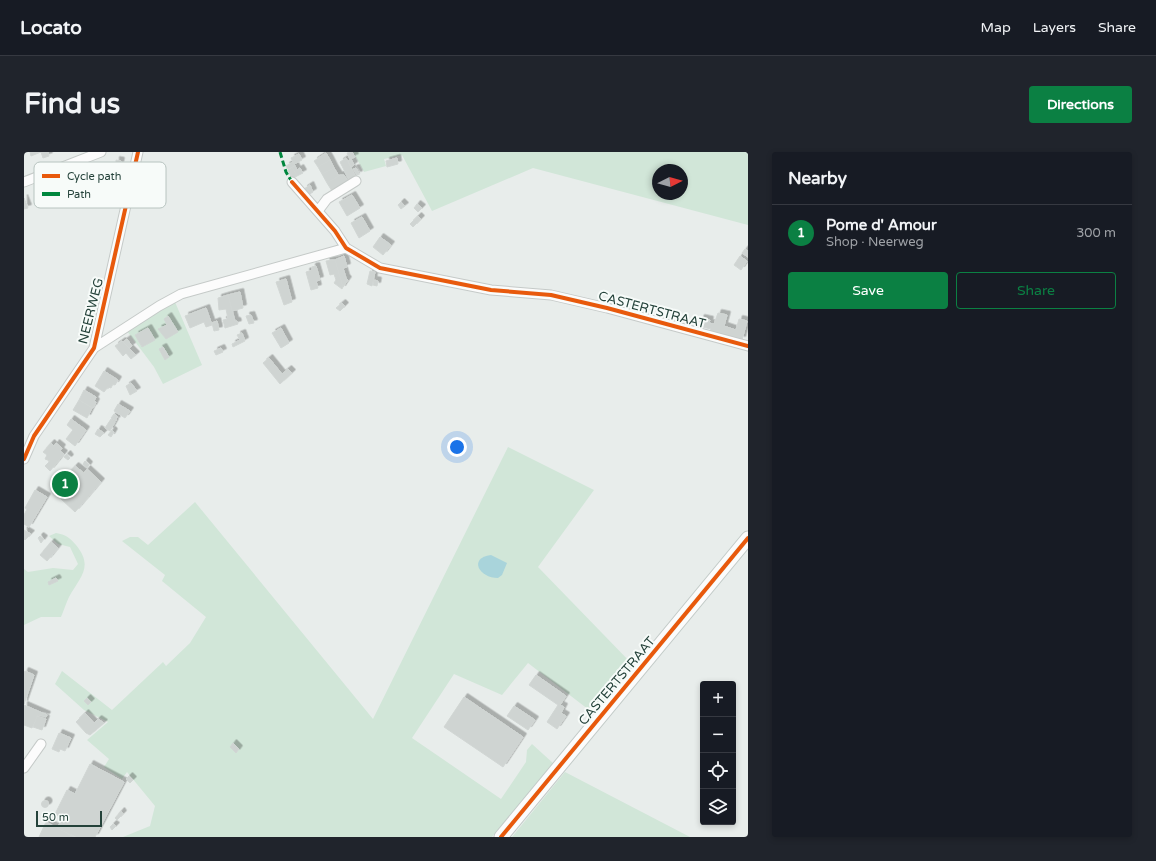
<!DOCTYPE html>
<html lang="en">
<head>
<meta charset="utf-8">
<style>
	:root { --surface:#171b24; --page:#20242c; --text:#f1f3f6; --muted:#9ea1a6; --line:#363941; --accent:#0b8043 }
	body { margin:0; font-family:"Varela Round",sans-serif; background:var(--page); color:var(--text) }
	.controls { position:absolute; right:12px; bottom:12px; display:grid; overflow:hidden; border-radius:4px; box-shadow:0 2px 6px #0003 }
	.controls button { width:36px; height:36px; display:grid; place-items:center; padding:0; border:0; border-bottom:1px solid var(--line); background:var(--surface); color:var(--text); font:20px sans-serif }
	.compass { position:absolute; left:628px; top:12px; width:36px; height:36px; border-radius:50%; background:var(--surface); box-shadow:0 2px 6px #0003; rotate:84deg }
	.scale { position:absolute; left:12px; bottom:10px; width:66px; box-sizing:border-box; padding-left:4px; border:2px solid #24423a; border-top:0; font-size:11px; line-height:14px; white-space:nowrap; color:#24423a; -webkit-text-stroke:3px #f7fbf9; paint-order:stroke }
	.you { position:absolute; left:433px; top:295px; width:14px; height:14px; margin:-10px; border:3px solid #fff; border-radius:50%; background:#1a73e8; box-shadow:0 0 0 6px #1a73e833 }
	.badge { display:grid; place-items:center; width:26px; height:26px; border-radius:50%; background:var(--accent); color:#fff; font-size:13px; font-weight:700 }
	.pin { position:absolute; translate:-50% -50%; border:2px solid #fff; box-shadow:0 1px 4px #0006 }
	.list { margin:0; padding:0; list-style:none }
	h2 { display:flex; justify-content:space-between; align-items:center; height:52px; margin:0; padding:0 16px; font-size:17px }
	h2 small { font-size:13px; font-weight:400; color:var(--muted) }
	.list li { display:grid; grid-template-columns:26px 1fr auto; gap:12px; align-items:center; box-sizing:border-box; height:56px; padding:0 16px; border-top:1px solid var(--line) }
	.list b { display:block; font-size:15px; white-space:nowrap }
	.list p { margin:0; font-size:13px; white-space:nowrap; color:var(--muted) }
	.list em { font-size:13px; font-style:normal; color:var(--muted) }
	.actions { display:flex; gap:8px; padding:12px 16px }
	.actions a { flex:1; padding:9px 0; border:1px solid var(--accent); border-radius:4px; text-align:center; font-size:14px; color:var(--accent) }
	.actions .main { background:var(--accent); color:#fff }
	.icon { flex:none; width:22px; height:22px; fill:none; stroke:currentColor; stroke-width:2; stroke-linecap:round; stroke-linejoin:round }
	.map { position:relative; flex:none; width:724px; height:685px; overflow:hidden; border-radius:4px }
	header { display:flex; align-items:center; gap:24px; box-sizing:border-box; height:56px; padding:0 20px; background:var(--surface); border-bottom:1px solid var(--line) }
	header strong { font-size:19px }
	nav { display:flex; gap:22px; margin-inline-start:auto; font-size:14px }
	.intro { display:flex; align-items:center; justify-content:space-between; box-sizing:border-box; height:96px; padding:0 24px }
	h1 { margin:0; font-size:28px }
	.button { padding:10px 18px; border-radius:4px; background:var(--accent); color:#fff; font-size:14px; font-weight:700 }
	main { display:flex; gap:24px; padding:0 24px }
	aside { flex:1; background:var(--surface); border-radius:4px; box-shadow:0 2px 6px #0003 }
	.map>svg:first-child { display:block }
	.green { fill:#d1e6d8; fill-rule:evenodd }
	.water { fill:#a9d4db }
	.building { fill:#cfd4d2; stroke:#d1d6d4; filter:url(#shadow) }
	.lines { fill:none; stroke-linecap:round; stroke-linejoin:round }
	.minor-casing { stroke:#c5cac8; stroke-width:11 }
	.secondary-casing { stroke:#c3cbc8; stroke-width:15 }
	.minor { stroke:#fcfcfc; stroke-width:9 }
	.secondary { stroke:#fcfcfc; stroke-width:13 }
	.quiet { stroke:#00873e; stroke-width:3; stroke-dasharray:6 3; stroke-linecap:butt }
	.cycleway-casing { stroke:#f7fbf9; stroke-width:6 }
	.cycleway { stroke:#e8590c; stroke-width:4 }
	.labels { text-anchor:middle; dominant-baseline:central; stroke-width:4; stroke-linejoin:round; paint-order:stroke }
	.street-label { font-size:13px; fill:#24423a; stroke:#f7fbf9 }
	.key { fill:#f7fbf9; stroke:#b8c4c0; stroke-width:1 }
	.key-label { font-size:11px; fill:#24423a }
</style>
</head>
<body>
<header>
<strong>Locato</strong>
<nav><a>Map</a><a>Layers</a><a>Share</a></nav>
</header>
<div class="intro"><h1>Find us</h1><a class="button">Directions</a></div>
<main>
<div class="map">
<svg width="724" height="685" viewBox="0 0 724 685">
	<defs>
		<filter id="shadow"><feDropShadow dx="3.5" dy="-3.5" stdDeviation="0" flood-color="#0004"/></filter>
	</defs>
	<rect width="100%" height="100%" fill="#e8edeb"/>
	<!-- green -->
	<path class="green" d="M329,0H724V73L509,16L408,59L378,3L360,7L362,14L340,20ZM634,18H658V42H634Z
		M151,150L178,213L139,232L130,215L103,179Z
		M484,295L570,338L514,415L610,514L569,561L504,511L478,543L430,522L388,586L477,647L502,610L503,598L508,592L530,612L468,685H99L126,674L131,654L103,620L98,627L80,615L85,607L63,588L84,570L60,558L31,532L38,519L88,558L139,510L142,514L166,491L182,465L138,429L141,423L98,389L106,385H114L124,393L171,350L349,567Z
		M32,381C42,383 45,385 52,393C70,415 56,425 45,445C42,451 40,458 37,465H17L0,473V417L4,420L29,416L49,418L54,412L46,395L34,392L25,384Z
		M541,620L666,685H488Z"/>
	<!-- water -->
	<path class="water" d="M467,403L483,411L478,423L474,426C455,426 444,406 467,403Z"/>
	<!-- building -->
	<path class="building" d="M6,0H24L25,4L19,6L17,0L7,4Z
		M328,0L331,5L326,7L323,1Z
		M302,1L306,8L294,15L290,9Z
		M275,2L278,8L270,12L267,6Z
		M322,6L332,25L325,28L316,10Z
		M373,6L374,12L363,15L362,9Z
		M327,7L330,13L327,15L324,9Z
		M92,8L97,9L96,13L92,12Z
		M306,8L310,16L298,22L294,15Z
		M269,10L271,14L264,17L262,14Z
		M271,14L273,18L276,16L279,21L273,24L268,15Z
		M268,15L273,24L268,27L264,18Z
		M310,16L315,24L303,31L298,22Z
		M332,16L335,22L333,23L329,17Z
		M316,23H320L324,29L308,39L303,31Z
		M286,33L289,40L284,43L280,37Z
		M328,43L336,56L323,64L315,50Z
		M0,46L4,56L0,57Z
		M377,50L381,54L377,57L374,53Z
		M393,52L398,56L394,60L390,56Z
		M394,64L397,67L389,75L386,72Z
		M338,65L346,79L335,86L327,71Z
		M356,85L367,93L359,103L349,95Z
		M721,97L724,99V105L718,101Z
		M320,104L323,115L319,116L322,126L324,128L319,135L311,108Z
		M716,104L723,109L717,118L710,113Z
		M308,108H311L319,135L318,137L310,131L312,128L310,122L306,123L302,109Z
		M292,114L296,128L292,129L294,136L287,138L282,120L288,118V115Z
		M346,119L351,120L348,134L343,132Z
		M262,127L268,150L260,153L252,130Z
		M350,128L354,129L353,134L349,133Z
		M216,140L219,156L208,159L204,143Z
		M204,143L211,169H213L214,172L201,176L199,168L204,167L202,157L195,158L194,146Z
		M318,151L321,154L316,159L312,156Z
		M182,156L188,173L182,175L180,170L166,176L161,164Z
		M694,161L703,163L700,174L712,178L715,167L723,169L718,188L686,179L687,177L674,174L677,166L686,168L685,171L690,172Z
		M227,163L230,171L225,172L222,164Z
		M144,164L154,180L142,187L134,177L143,173L140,167Z
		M193,169L195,178L190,179L188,171Z
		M124,176L131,188L118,195L111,183Z
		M257,176L265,191L257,196L248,181Z
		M218,181L221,189L209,195L208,192L216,188L213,183Z
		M103,187L108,194L105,196L99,190Z
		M98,189L112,203L107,207L102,201L99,204L91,194Z
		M139,195L145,205L141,208L135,197Z
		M197,196L199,200L192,203L190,199Z
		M245,206L258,222L264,217L268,221L256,232L239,211Z
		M80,219L94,228L91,233L89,232L87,236L84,235L80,240L71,234Z
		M107,231L113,239L106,243L102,234Z
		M60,238L72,245L70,249L72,250L69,256L55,248Z
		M55,248L68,256L63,266L49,258Z
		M94,252L106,259L101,266L90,259Z
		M90,262L93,264L92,269L87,266Z
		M47,267L62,278L51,294L42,287L49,278L43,273Z
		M87,267L91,270L86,279L81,276Z
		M74,277L80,281L76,285L71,282Z
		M88,278L90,280L87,285L84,283Z
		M27,291L30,294L32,291L38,296L36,299L40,302L26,319L21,314L26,309L21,307L23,303L19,300Z
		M43,302L46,306L44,308L40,305Z
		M61,309L65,313L63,316L59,312Z
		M51,314L60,321L63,317L77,330L51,360L37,347L43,340L34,333Z
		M11,338L23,345L5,375L0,372V363L3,357L1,356Z
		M0,378L7,382L1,388L0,387Z
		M16,384L20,387L17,391L14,386Z
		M27,390L34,396L23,409L16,403Z
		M32,426L34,429L25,433L24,430Z
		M1,519L10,523L0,552V521Z
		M512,523L542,544L536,553L540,555L537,561L542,564L533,577L523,570L534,553L505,533Z
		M440,545L499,585L479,615L420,575Z
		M63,546L67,550L64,553L60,549Z
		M0,553L23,563L22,565L14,563L8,576L0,573Z
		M490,554L511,568L504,578L483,564Z
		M61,561L70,571L74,567L80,571L66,583L62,581L52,570Z
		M13,564L22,567L18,578L9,575Z
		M35,581L47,586L41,599L36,597L35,600L28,597Z
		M209,591L215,597L212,601L206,595Z
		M66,612L100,630L71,685H52L33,676L39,666L31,662L43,638L51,642Z
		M105,624L109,628L106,631L102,627Z
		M17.5 652a3.5 3.5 0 1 1 7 0a3.5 3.5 0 1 1-7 0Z
		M97,659L99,662L93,668L91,666Z
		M22,670L50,685H15Z
		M89,672L92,674L88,678L86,675Z"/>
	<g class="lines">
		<defs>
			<path id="minor" d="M0,30L77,0
				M268,30L311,79L322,96L356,116L467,138L527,143L583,156L724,194
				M294,59L303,47L332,29
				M70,196L135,154L157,142L322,96
				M0,307L10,284L70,196L114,0
				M0,616L17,592"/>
			<path id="secondary" d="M477,685L724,386"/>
		</defs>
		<!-- minor casing -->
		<use href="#minor" class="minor-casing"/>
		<!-- secondary casing -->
		<use href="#secondary" class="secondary-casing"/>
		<!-- minor -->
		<use href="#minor" class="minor"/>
		<!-- secondary -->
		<use href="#secondary" class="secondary"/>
		<!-- quiet -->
		<path class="quiet" d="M256,0L262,20L268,30"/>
		<defs>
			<path id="cycleway" d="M268,30L311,79L322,96L356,116L467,138L527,143L583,156L724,194
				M0,307L10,284L70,196L114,0
				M477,685L724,386"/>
		</defs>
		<!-- cycleway casing -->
		<use href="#cycleway" class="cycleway-casing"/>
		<!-- cycleway -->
		<use href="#cycleway" class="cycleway"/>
	</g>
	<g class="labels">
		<!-- street labels -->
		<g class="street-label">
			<text transform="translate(628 158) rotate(15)">CASTERTSTRAAT</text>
			<text transform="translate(67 159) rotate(-76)">NEERWEG</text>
			<text transform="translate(593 529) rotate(-50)">CASTERTSTRAAT</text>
		</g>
	</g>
	<!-- legend -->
	<rect x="10" y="10" width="132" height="46" rx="6" class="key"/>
	<rect x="18" y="22" width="18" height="4" fill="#e8590c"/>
	<rect x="18" y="40" width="18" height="4" fill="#00873e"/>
	<g class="key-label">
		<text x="43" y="28">Cycle path</text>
		<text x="43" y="46">Path</text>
	</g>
</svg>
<div class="controls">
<button>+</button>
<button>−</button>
<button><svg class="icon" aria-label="locate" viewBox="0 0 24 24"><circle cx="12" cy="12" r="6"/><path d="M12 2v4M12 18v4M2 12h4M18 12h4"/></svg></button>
<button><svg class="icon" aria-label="layers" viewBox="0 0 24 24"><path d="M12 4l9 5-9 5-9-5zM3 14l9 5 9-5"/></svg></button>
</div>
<svg class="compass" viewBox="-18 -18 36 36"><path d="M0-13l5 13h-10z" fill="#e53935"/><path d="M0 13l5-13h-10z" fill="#9ea1a6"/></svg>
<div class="scale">50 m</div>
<div class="you"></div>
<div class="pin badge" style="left:41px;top:332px">1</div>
</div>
<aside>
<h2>Nearby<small></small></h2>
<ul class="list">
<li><span class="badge">1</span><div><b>Pome d' Amour</b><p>Shop · Neerweg</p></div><em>300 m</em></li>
</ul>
<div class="actions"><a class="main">Save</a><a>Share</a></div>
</aside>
</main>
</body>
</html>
